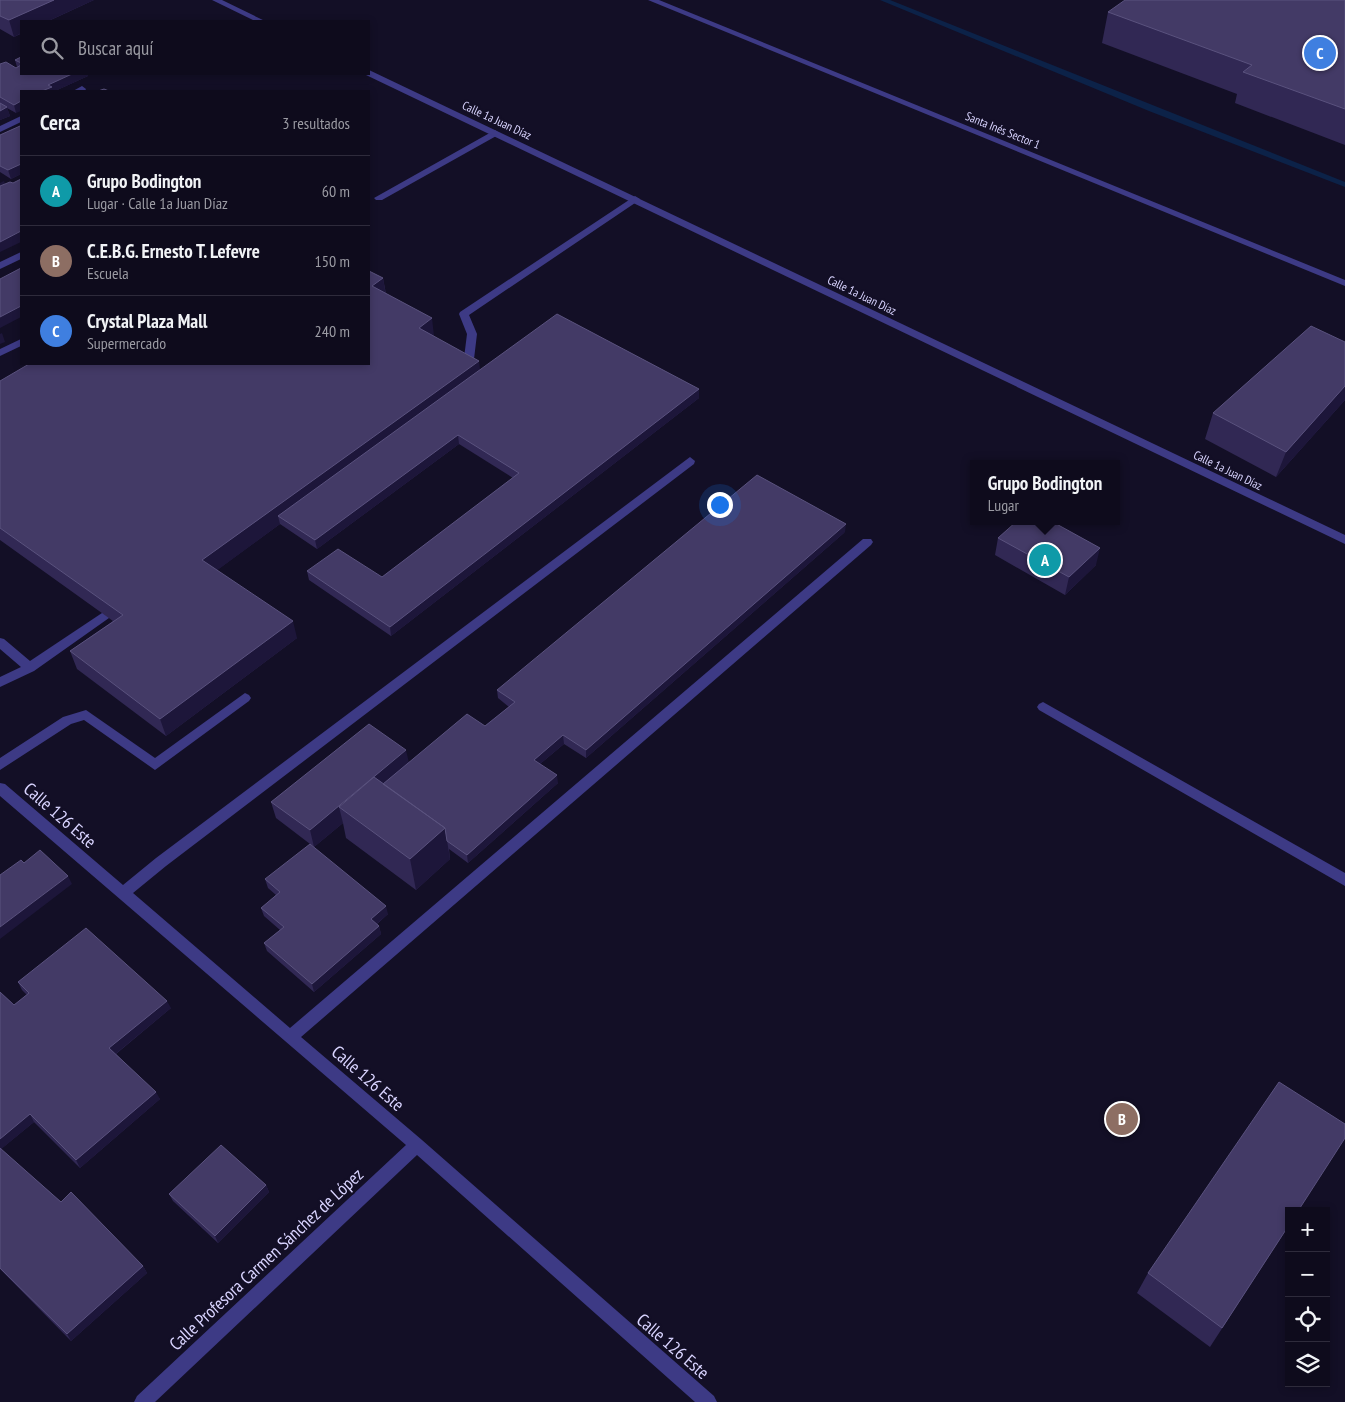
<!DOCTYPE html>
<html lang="es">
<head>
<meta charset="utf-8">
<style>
	:root { --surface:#0e0b1c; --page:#171425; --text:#f1f3f6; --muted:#9b9ba3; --line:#2e2b3b; --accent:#7c3aed }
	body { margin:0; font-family:"PT Sans Narrow",sans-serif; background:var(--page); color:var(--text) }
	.controls { position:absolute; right:15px; bottom:15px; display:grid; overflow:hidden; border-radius:0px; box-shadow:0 2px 8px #0003 }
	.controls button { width:45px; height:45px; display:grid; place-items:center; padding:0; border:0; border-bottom:1px solid var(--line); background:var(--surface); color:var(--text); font:25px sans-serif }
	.you { position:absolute; left:719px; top:504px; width:18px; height:18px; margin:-12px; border:4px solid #fff; border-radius:50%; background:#1a73e8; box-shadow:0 0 0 8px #1a73e833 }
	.badge { display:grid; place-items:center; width:32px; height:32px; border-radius:50%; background:var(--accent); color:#fff; font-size:16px; font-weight:700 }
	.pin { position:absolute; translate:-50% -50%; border:2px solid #fff; box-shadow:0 1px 5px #0006 }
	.popup { position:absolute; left:970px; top:460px; width:150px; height:65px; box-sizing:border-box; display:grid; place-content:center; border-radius:0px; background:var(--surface); filter:drop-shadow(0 1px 4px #0005); font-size:16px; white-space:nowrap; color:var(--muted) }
	.popup b { font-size:19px; color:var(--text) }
	.popup::after { content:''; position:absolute; left:50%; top:100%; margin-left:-10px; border:10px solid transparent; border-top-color:var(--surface) }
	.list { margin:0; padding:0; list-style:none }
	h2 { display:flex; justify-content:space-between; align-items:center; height:65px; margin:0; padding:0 20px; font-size:21px }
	h2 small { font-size:16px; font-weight:400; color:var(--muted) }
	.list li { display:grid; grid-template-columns:32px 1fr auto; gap:15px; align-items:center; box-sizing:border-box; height:70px; padding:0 20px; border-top:1px solid var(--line) }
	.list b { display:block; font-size:19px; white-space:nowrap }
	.list p { margin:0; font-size:16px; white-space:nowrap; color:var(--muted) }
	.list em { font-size:16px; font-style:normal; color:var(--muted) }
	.icon { flex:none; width:28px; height:28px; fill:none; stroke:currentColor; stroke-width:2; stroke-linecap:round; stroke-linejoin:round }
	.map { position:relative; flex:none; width:1345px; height:1402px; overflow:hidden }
	.search { position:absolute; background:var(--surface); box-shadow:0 2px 8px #0003; left:20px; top:20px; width:350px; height:55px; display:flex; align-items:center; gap:12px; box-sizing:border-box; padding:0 18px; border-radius:0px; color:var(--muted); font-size:19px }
	.panel { position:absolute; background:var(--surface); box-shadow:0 2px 8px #0003; left:20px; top:90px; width:350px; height:275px; border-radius:0px }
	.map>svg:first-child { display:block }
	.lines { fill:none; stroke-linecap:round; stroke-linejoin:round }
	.stream { fill:#0c2248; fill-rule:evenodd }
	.service { fill:#3d3a85; fill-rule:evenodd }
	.minor { fill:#3d3a85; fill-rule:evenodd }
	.wall { fill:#312854 }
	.shaded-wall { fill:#1d163a }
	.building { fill:#433a66; stroke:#5a527e }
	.labels { text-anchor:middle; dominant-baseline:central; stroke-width:4.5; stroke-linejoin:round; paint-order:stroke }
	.far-street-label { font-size:12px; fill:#d9d4ff; stroke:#130f26 }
	.near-street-label { font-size:18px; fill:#d9d4ff; stroke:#130f26 }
</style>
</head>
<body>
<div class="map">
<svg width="1345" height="1402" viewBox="0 0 1345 1402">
	<rect width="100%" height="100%" fill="#130f26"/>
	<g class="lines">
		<!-- stream -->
		<path class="stream" d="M880,0H890L1345,182V187L1149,111Z"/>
		<!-- service -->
		<path class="service" d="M495,130L499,133L498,135L382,200H376L374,198Z
			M635,196L640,199L638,201L469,315L477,334L474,359L463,368H455L454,366L464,358L467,334L459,314L460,312Z
			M105,611L109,612L111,615L109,618L34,671L0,687V677L21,667L0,649V638L4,639L30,661Z
			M245,693L249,695L251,698L249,701L155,770L84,720L71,724L0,770V758L63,717L86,710L155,758Z"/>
		<!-- minor -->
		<path class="minor" d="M212,0H222L265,21H255Z
			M648,0H659L1345,280V286Z
			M369,70L1345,535V544L366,75L369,74Z
			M82,86L86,89L85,91H73Z
			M21,116V122L0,132V126Z
			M21,252V259L0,269V262Z
			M21,339V346L0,356V349Z
			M690,457L695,461L694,464L166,866L133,893L290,1028L863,539H871L873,542L871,545L301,1037L422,1140L714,1396L717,1402H695L417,1155L155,1402H134L137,1396L406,1145L0,796V783L5,784L123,885L156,858Z
			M1043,702L1345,873V886L1039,710L1037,707L1039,704Z"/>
	</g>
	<!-- wall -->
	<path class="wall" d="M0,0H94L14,37L0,29Z
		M1345,0V145L1235,103L1237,94L1102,43L1108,12Z
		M21,57V74L88,76L55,91H21L16,113L7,108L10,116L0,120V64L16,68L17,67L15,60Z
		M21,126V174L11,179L0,172V135Z
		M383,278L386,294L434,336L480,370L699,389V398L391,636L309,580L307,571L382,577L513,478L459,444L317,549L280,524L217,570L297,638L166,736L77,669L70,651L113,621L0,540V381Z
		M1345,342V400L1276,477L1205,439L1213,413Z
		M845,532L586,758L564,744L540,764L558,783L468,863L449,849L450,859L416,890L346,838L343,823L314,847L276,818L271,802L409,762L485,726L509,707L498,698L497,690Z
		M998,538L1096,565L1065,595L995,555Z
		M265,879L388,914L377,924L379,926L381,934L314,992L267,951L264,943L280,930L264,916L261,908L276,895L268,888Z
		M18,982L171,1008L116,1054L160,1099L80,1168L34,1122L1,1149L61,1202L143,1266L147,1273L71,1341L0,1269V992L14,1005L27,995L22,990Z
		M266,1185L269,1192L218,1243L173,1201L169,1194Z
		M1289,1225L1210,1347L1137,1293L1148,1273Z"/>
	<!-- shaded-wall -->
	<path class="shaded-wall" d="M54,0H94L48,21H21V33L14,37L9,20Z
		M72,74H88V76L55,91H42L48,85Z
		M21,101V111L16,113L14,105Z
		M7,107L10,116L0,120V111Z
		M21,164V174L11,179L8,170Z
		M4,181L7,189L0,193V183Z
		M21,231V242L0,252V242Z
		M383,278L386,296L372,286Z
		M21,306V317L0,328V317Z
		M432,318L434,336L419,328Z
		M2,333L5,342L0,344V334Z
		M479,361L481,378L278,516L280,524L208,577L202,560Z
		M1345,386V400L1276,477L1286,452Z
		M699,389V398L391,636L390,627Z
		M458,435L459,444L317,549L315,540Z
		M846,524L845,532L586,758V750Z
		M1100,548L1096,565L1065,595L1069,577Z
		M293,621L297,638L166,736L160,719Z
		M563,735L564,744L535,768L534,760Z
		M406,750L410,767L351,816L339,807L343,823L314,847L310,830Z
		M557,775L558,783L468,863L467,855Z
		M445,828L450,859L416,890L410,859Z
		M68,876L72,884L0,939V927Z
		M386,906L388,914L373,927L371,919Z
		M379,926L381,934L314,992L312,984Z
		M167,1001L171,1008L113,1056L109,1048Z
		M156,1092L160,1099L80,1168L76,1160Z
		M30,1114L34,1122L0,1150V1139Z
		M266,1185L269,1192L218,1243L215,1236Z
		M143,1266L147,1273L71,1341L67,1334Z"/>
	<!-- building -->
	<path class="building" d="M0,0H54L9,20L0,16Z
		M1125,0H1345V109L1243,72L1252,65L1108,12Z
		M21,57V63L15,60Z
		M6,62L16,68L21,65V74H72L48,85L52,87L42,91H21V101L14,105L0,97V64Z
		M104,89L109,91H98Z
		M0,103L7,107L0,111Z
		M20,126H21V164L8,170L0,166V135Z
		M21,179V231L0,242V186L10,182L13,183Z
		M21,268V306L0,317V279Z
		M369,271L383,278L372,286L432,318L419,328L479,361L202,560L293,621L160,719L70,651L123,615L0,528V381L29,364H369Z
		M557,314L699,389L390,627L307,571L338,549L382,577L519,473L458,435L315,540L278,516Z
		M1311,326L1345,342V386L1286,452L1213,413Z
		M757,475L846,524L586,750L563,735L534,760L557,775L467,855L447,841L445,828L383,784L467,714L485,726L515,702L497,690Z
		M1017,521H1051L1100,548L1069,577L998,538Z
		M369,724L406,750L310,830L271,802Z
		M374,777L445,828L410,859L339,807Z
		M310,844L386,906L371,919L379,926L312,984L264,943L284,927L261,908L280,892L265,879Z
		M40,850L68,876L0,927V875L21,860L24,863Z
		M86,928L167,1001L109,1048L156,1092L76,1160L30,1114L0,1139V992L14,1005L29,993L18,982Z
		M1279,1082L1345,1124V1138L1298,1211H1289V1225L1222,1328L1148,1273Z
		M221,1145L266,1185L215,1236L169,1194Z
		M0,1148L61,1202L71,1192L143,1266L67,1334L0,1268Z"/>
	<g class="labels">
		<!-- far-street labels -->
		<g class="far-street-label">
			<text transform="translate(497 120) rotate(25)">Calle 1a Juan Díaz</text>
			<text transform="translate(1003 130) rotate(22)">Santa Inés Sector 1</text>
			<text transform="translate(862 295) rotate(26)">Calle 1a Juan Díaz</text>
			<text transform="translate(1228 470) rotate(26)">Calle 1a Juan Díaz</text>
		</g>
		<!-- near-street labels -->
		<g class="near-street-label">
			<text transform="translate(60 815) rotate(41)">Calle 126 Este</text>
			<text transform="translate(368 1078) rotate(41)">Calle 126 Este</text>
			<text transform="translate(266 1259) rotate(-43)">Calle Profesora Carmen Sánchez de López</text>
			<text transform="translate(673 1346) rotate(41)">Calle 126 Este</text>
		</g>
	</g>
</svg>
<div class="controls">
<button>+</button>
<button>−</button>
<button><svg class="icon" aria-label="locate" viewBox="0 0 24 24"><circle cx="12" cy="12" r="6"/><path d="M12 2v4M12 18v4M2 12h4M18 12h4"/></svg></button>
<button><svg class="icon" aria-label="layers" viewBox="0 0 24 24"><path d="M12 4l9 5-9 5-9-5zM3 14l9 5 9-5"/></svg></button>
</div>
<div class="you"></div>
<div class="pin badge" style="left:1045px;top:560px;background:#0f9aa8">A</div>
<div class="popup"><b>Grupo Bodington</b>Lugar</div>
<div class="pin badge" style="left:1122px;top:1119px;background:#8d6e63">B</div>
<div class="pin badge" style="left:1320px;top:53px;background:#3f7fe0">C</div>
<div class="search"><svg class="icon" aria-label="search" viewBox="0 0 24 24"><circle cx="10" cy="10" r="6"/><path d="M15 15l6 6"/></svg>Buscar aquí</div>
<section class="panel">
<h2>Cerca<small>3 resultados</small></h2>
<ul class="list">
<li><span class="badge" style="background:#0f9aa8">A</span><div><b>Grupo Bodington</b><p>Lugar · Calle 1a Juan Díaz</p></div><em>60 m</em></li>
<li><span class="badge" style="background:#8d6e63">B</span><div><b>C.E.B.G. Ernesto T. Lefevre</b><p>Escuela</p></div><em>150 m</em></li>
<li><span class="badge" style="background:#3f7fe0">C</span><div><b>Crystal Plaza Mall</b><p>Supermercado</p></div><em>240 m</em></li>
</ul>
</section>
</div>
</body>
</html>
